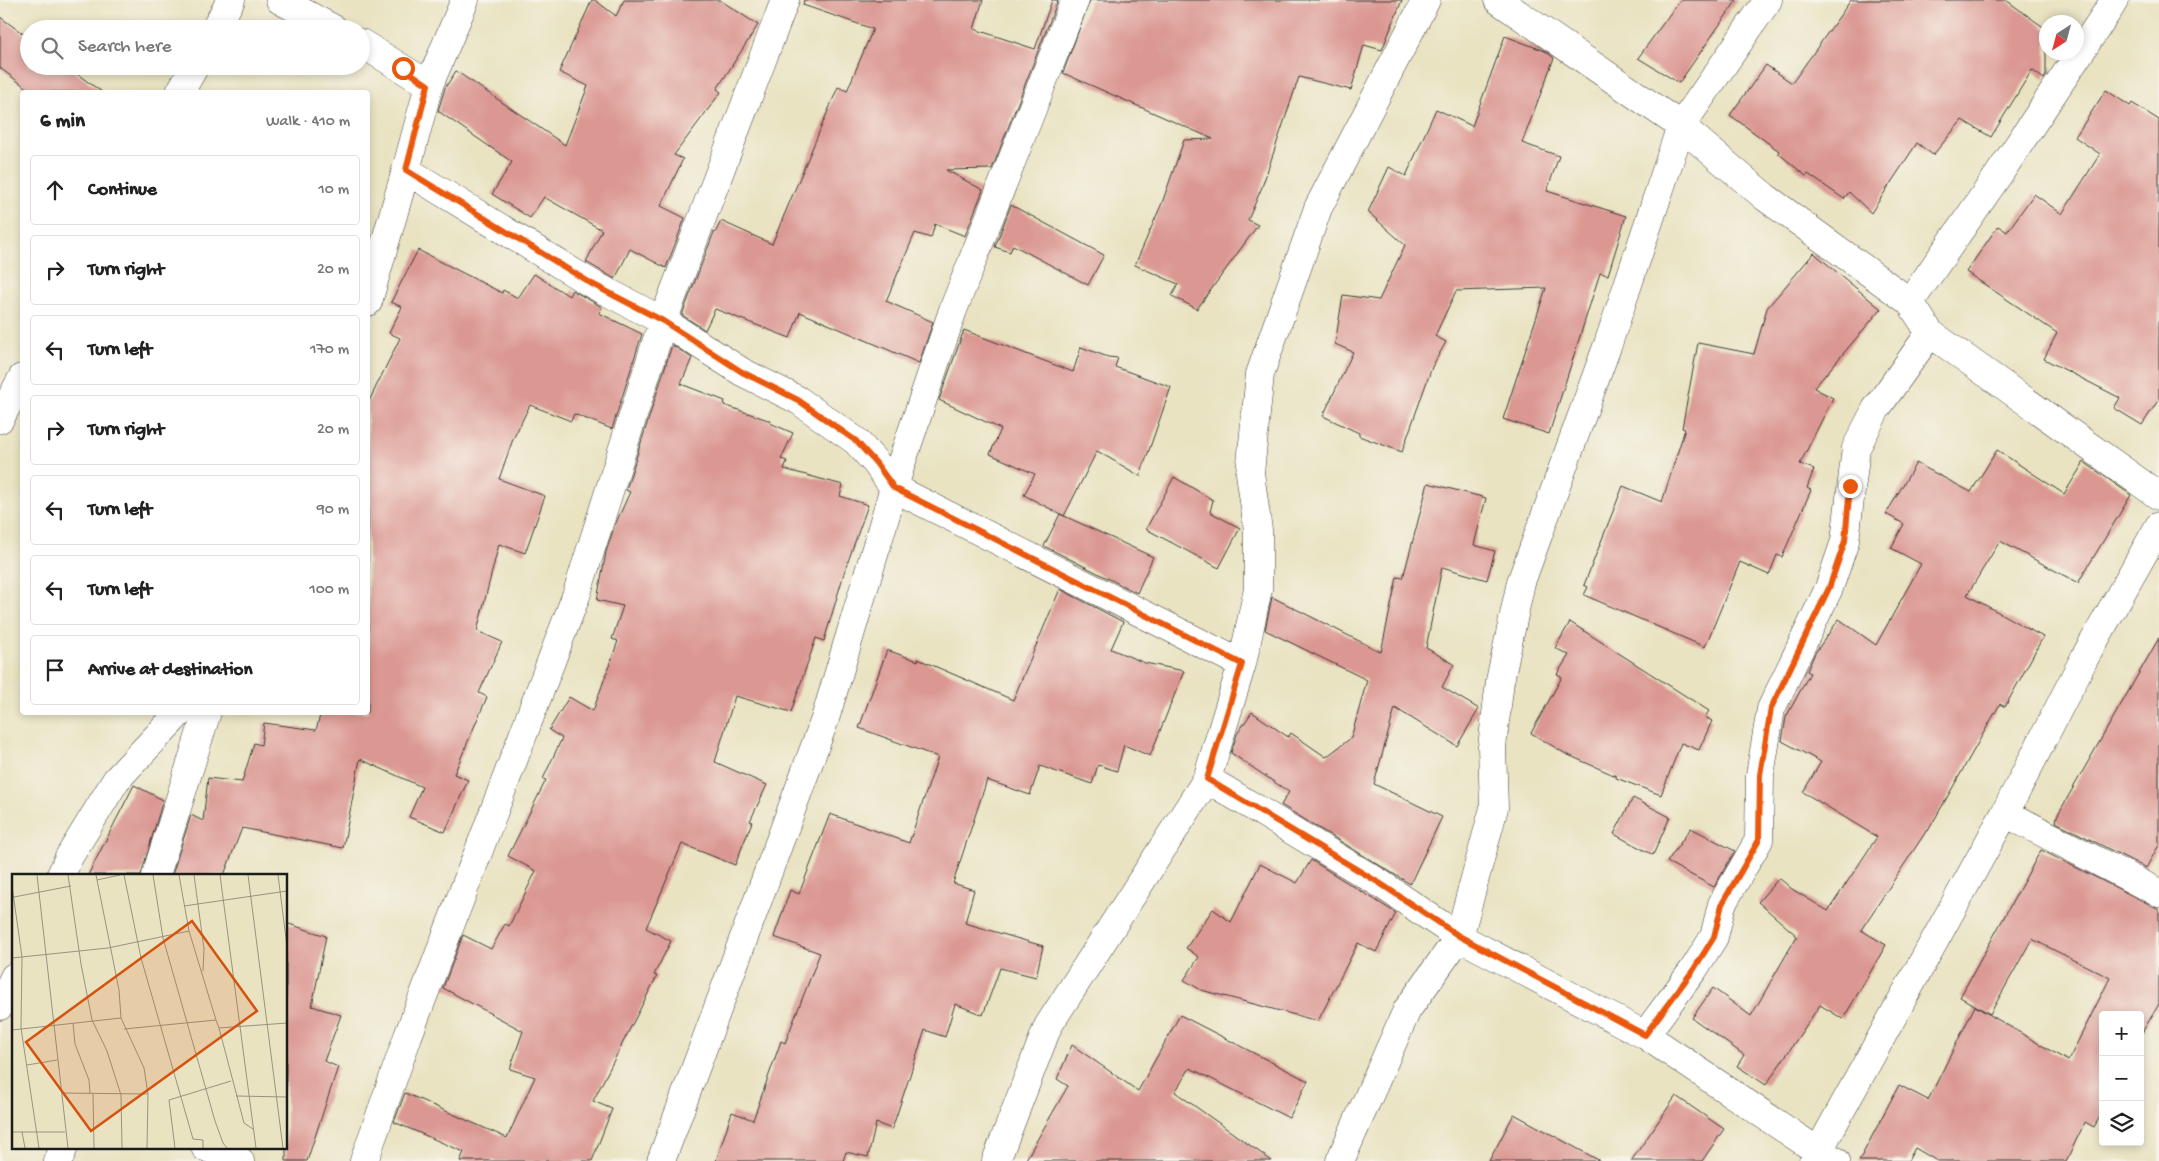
<!DOCTYPE html>
<html lang="en">
<head>
<meta charset="utf-8">
<style>
	:root { --surface:#fff; --page:#f2f2f2; --text:#222; --muted:#767676; --line:#e0e0e0 }
	body { margin:0; font-family:"Gochi Hand",sans-serif; background:var(--page); color:var(--text) }
	.controls { position:absolute; right:15px; bottom:15px; display:grid; overflow:hidden; border-radius:5px; box-shadow:0 2px 8px #0003 }
	.controls button { width:45px; height:45px; display:grid; place-items:center; padding:0; border:0; border-bottom:1px solid var(--line); background:var(--surface); color:var(--text); font:25px sans-serif }
	.compass { position:absolute; left:2039px; top:15px; width:45px; height:45px; border-radius:50%; background:var(--surface); box-shadow:0 2px 8px #0003; rotate:216deg }
	.stop { position:absolute; width:15px; height:15px; margin:-11px; border:4px solid #ea580c; border-radius:50%; background:#fff }
	.stop.end { background:#ea580c; border-color:#fff; box-shadow:0 1px 5px #0008 }
	.list { margin:0; padding:0; list-style:none }
	h2 { display:flex; justify-content:space-between; align-items:center; height:65px; margin:0; padding:0 20px; font-size:21px }
	h2 small { font-size:16px; font-weight:400; color:var(--muted) }
	.list li { display:grid; grid-template-columns:32px 1fr auto; gap:15px; align-items:center; box-sizing:border-box; height:70px; margin:0 10px 10px; padding:0 10px; border:1px solid var(--line); border-radius:5px }
	.list b { display:block; font-size:19px; white-space:nowrap }
	.list em { font-size:16px; font-style:normal; color:var(--muted) }
	.icon { flex:none; width:28px; height:28px; fill:none; stroke:currentColor; stroke-width:2; stroke-linecap:round; stroke-linejoin:round }
	.map { position:relative; flex:none; width:2159px; height:1161px; overflow:hidden }
	.search { position:absolute; background:var(--surface); box-shadow:0 2px 8px #0003; left:20px; top:20px; width:350px; height:55px; display:flex; align-items:center; gap:12px; box-sizing:border-box; padding:0 18px; border-radius:28px; color:var(--muted); font-size:19px }
	.panel { position:absolute; background:var(--surface); box-shadow:0 2px 8px #0003; left:20px; top:90px; width:350px; height:625px; border-radius:5px }
	.map>svg:first-child { display:block }
	.building { fill:#db9893 }
	.lines { fill:none; stroke-linecap:round; stroke-linejoin:round }
	.street-casing { stroke:#3b3a35; stroke-width:29 }
	.street { stroke:#fff; stroke-width:28 }
	.route { stroke:#ea580c; stroke-width:6 }
	.inset-road { fill:none; stroke:#979380; stroke-width:1 }
	.view { fill:#d4530e; fill-opacity:0.15; stroke:#d4530e; stroke-width:2.5 }
	.inset-edge { fill:none; stroke:#1c1c1c; stroke-width:2.5 }
</style>
</head>
<body>
<div class="map">
<svg width="2159" height="1161" viewBox="0 0 2159 1161">
	<rect width="100%" height="100%" fill="#f7f3e8"/>
	<filter id="ink" filterUnits="userSpaceOnUse"><feTurbulence type="fractalNoise" baseFrequency=".02" numOctaves="2"/><feDisplacementMap in="SourceGraphic" scale="10" xChannelSelector="R" yChannelSelector="G"/><feConvolveMatrix kernelMatrix="1 2 1 2 8 2 1 2 1" color-interpolation-filters="sRGB"/></filter>
	<filter id="wash" filterUnits="userSpaceOnUse"><feTurbulence type="fractalNoise" baseFrequency=".0096" numOctaves="4" result="noise"/><feDisplacementMap in="SourceGraphic" scale="20" xChannelSelector="R" yChannelSelector="G"/><feGaussianBlur stdDeviation="1.12" result="paint"/><feColorMatrix in="noise" values="0 0 0 0 0 0 0 0 0 0 0 0 0 0 0 0 0 1.4 0 .05"/><feComposite in="paint" operator="in"/></filter>
	<g filter="url(#wash)">
		<rect width="100%" height="100%" fill="#e9e3c2"/>
		<g id="blocks">
			<!-- building -->
			<path class="building" d="M592,0H595L616,16L624,0H720L758,25L717,89L721,92L674,155L683,159L661,206L685,218L666,268L630,249L615,279L586,262L602,230L544,197L530,218L492,194L512,162L438,111L445,88L456,71L565,145L588,86L559,72Z
				M804,0H983L974,29L1035,49L1052,0H1058L992,169L946,170L983,190L965,236L935,224L931,238L915,233L886,301L933,322L919,363L800,312L790,338L715,309L705,330L682,315L714,232L715,233L721,221L772,244L838,87L847,91L873,29L803,5Z
				M1090,0H1402L1382,50L1364,45L1351,90L1299,77L1262,187L1248,220L1258,225L1197,309L1172,296L1178,284L1135,265L1162,203L1184,140L1213,139L1063,73Z
				M1680,0H1737L1679,83L1638,58Z
				M1851,0H2006L2046,29V75L2044,79L2032,70L1991,137L1962,120L1933,155L1917,143L1871,213L1849,192L1844,199L1808,174L1806,176L1778,153L1779,151L1730,115L1766,65L1792,83Z
				M0,17L29,38V66H66L102,92H32L0,68Z
				M1505,36L1545,51L1554,58L1522,143L1559,156L1547,191L1626,216L1608,275L1600,273L1549,434L1503,419L1546,288L1456,291L1435,336L1446,342L1432,367L1402,452L1359,436V433L1323,416L1353,352L1335,344L1343,295L1379,300L1405,245L1368,212L1389,167L1406,176L1436,109L1472,126Z
				M2106,90L2130,106L2132,103L2159,120V399L2142,425L2114,408L2120,398L2044,359L2057,333L1966,272L1998,226L2007,232L2034,194L2062,214L2100,154L2075,137Z
				M1011,205L1104,255L1088,285L1013,245L1010,252L995,247Z
				M418,250L502,293L503,290L518,298L534,274L569,296L572,290L602,307L599,313L642,334L612,429L574,414L571,421L530,405L513,439L499,479L545,496L525,553L499,544L477,631L502,642L479,693L487,697L454,774L468,780L445,832L409,817L422,787L360,759L343,848L242,828L224,875H172L191,815L203,821L208,778L242,782L254,743L261,745L264,723L316,730L321,712H368V403L400,338L389,333L402,307L391,302Z
				M1814,253L1881,309L1814,388L1833,398L1800,464L1814,469L1807,488L1811,490L1782,557L1777,555L1769,575L1740,562L1705,647L1584,595L1588,587L1584,585L1623,486L1662,502L1685,429L1682,428L1698,343L1754,354L1767,308Z
				M964,330L1073,372L1081,347L1108,357L1118,358L1115,367L1171,387L1140,476L1097,451L1064,516L1024,495L1035,474L990,454L1001,429L939,400Z
				M672,345L692,358L681,384L725,401L724,405L771,421L770,423L793,433L781,459L787,461L784,469L843,485L840,496L868,505L845,570L824,641L816,638L791,712L735,696L715,762L767,785L750,821L752,822L735,865L682,844L646,928L671,941L654,975L657,976L593,1101L612,1109L592,1161H460L464,1152L394,1122L405,1093L507,1138L535,1077L510,1069L523,1031L443,988L463,935L491,949L505,924L509,926L536,871L508,856L546,780L543,779L562,738L549,730L569,697L593,711L618,641L612,639L623,606L597,600L606,552L615,525L630,492L626,490Z
				M1997,450L2064,494L2084,462L2131,495L2078,583L2000,541L1967,595L2043,637L2005,707L2000,704L1928,831L1927,830L1861,930L1886,945L1843,1019L1820,1005L1766,1085L1737,1066L1744,1055L1692,1018L1713,988L1751,1016L1797,936L1758,902L1779,878L1792,889L1828,911L1877,837L1803,792L1821,762L1782,741L1786,717L1810,673L1807,671L1815,653L1839,619L1876,645L1921,564L1891,548L1904,524L1886,514L1916,463L1971,492Z
				M1174,477L1213,500L1210,512L1240,528L1219,568L1146,529Z
				M1428,483L1486,498L1474,545L1495,551L1487,580L1442,567L1426,648L1454,664L1442,687L1479,709L1457,746L1395,708L1374,784L1442,817L1410,884L1281,805L1289,792L1231,753L1237,734L1252,712L1288,737L1291,733L1326,757L1351,738L1367,680L1265,630L1272,597L1381,652L1397,577L1403,578Z
				M1060,514L1153,557L1137,593L1044,546Z
				M1060,589L1123,622L1111,649L1145,663L1184,671L1150,756L1124,745L1117,771L1098,765L1092,784L1040,766L1030,795L987,780L953,883L974,890L965,923L1043,946L1036,977L1000,968L983,1015L955,1004L945,1037L925,1030L892,1129L876,1123L868,1157L846,1152L843,1161H716L732,1112L753,1120L781,1041L785,1043L820,953L774,937L790,890L799,894L830,814L909,843L938,757L859,728L887,650L918,661V659L1013,700Z
				M1570,622L1709,711L1705,717L1712,721L1699,750L1681,743L1661,795L1616,778V776L1566,754L1531,733L1562,677L1557,674L1569,655L1555,648Z
				M2159,638V845L2146,868L2056,822L2057,816Z
				M134,785L163,800L141,875H88Z
				M1633,798L1670,817L1653,855L1614,834Z
				M1691,828L1735,851L1714,887L1667,862Z
				M2041,850L2159,909V1004L2140,1036V1015H2103V1111L2094,1127L2085,1122L2066,1161H1937L1915,1148L1908,1161H1859L1899,1085L1928,1100L1975,1006L2068,1061L2110,978L2032,939L1990,1014L1960,997Z
				M1311,860L1396,913L1376,952L1358,943L1318,1021L1201,990L1184,980L1199,957L1186,948L1213,909L1231,922L1260,864L1297,883Z
				M286,923L326,936L312,1006L341,1015L324,1061L338,1067L307,1161H286Z
				M1180,1015L1308,1081L1289,1118L1190,1068L1175,1092L1272,1161H1025L1068,1086L1057,1079L1072,1045L1138,1091Z
				M1676,1096L1724,1129L1702,1161H1631Z
				M1514,1114L1600,1161H1489Z"/>
		</g>
	</g>
	<g filter="url(#ink)">
		<use href="#blocks" fill-opacity="0" stroke="#3b3a35" stroke-width="1"/>
		<g class="lines">
			<defs>
				<path id="street" d="M280,0L334,29
					M1498,0L1681,126L1765,197L1910,302L1930,333L2159,496
					M215,29L231,0
					M361,43L429,85L406,170L592,284L663,321L742,372L798,400L856,441L876,463L894,488L1242,664
					M429,85L465,0
					M180,92L195,66
					M368,302L406,170
					M1910,302L1999,174L2115,0
					M0,419L22,378
					M1207,779L1381,884L1459,937L1645,1035L1819,1152L1836,1161
					M2005,813L2159,893
					M61,875L69,857L116,780L180,712
					M156,875L207,712
					M0,1006L14,977
					M1645,1035L1694,969L1714,937L1722,904L1759,840L1760,775L1771,709L1829,588L1845,541L1856,448L1876,409L1930,333
					M205,1147L240,1161
					M58,1161L64,1147
					M364,1161L408,1036L576,596L663,321L785,0
					M661,1161L825,719L901,464L953,310L1075,0
					M996,1161L1048,1026L1207,779L1242,664L1258,589V530L1250,473L1260,374L1318,208L1426,0
					M1340,1161L1407,1010L1459,937L1494,808L1492,747L1500,681L1521,582L1608,344L1681,126L1768,0
					M1813,1161L2005,813L2085,657L2159,526"/>
			</defs>
			<!-- street casing -->
			<use href="#street" class="street-casing"/>
			<!-- street -->
			<use href="#street" class="street"/>
		</g>
	</g>
	<g class="lines" filter="url(#ink)">
		<!-- route -->
		<path class="route" d="M403,68L428,85L406,170L592,284L663,321L742,372L798,400L856,441L876,463L894,488L1242,664L1207,779L1381,884L1459,936L1645,1035L1694,969L1714,937L1722,904L1759,840L1760,775L1771,708L1829,588L1845,541L1850,486"/>
	</g>
	<!-- overview -->
	<g transform="translate(12 874)">
		<rect width="275" height="275" fill="#e9e3c2"/>
		<path class="inset-road" d="M25,1L56,274M56,1L69,90L80,146L95,177L109,221L110,274M84,1L107,116L109,144L132,194L136,220L135,274M112,1L129,84L181,265L191,266V274M141,1L151,64L203,247L211,269L215,274M182,1L192,75L191,97M208,1L244,274M236,1L271,274M266,1L275,72M85,6L108,1M0,12L10,83L9,154L27,274M2,23L59,12M172,32L275,17M177,57L204,146M0,84L96,74L177,57L167,1M61,149L63,170L77,206L78,219M207,154L232,249L241,255M112,155L204,146L207,154L275,149M0,156L109,144M15,191L45,186M50,219L136,220M81,220L82,274M224,222L275,223M0,258H53M10,258L13,274M163,274L157,226L219,207"/>
		<path class="view" d="M180,47L245,137L79,257L14,168Z"/>
		<rect width="275" height="275" class="inset-edge"/>
	</g>
</svg>
<div class="controls">
<button>+</button>
<button>−</button>
<button><svg class="icon" aria-label="layers" viewBox="0 0 24 24"><path d="M12 4l9 5-9 5-9-5zM3 14l9 5 9-5"/></svg></button>
</div>
<svg class="compass" viewBox="-18 -18 36 36"><path d="M0-13l5 13h-10z" fill="#e53935"/><path d="M0 13l5-13h-10z" fill="#767676"/></svg>
<div class="stop" style="left:403px;top:68px"></div>
<div class="stop end" style="left:1850px;top:486px"></div>
<div class="search"><svg class="icon" aria-label="search" viewBox="0 0 24 24"><circle cx="10" cy="10" r="6"/><path d="M15 15l6 6"/></svg>Search here</div>
<section class="panel">
<h2>6 min<small>Walk · 410 m</small></h2>
<ul class="list">
<li><svg class="icon" aria-label="ahead" viewBox="0 0 24 24"><path d="M12 20V5M6 11l6-6 6 6"/></svg><div><b>Continue</b></div><em>10 m</em></li>
<li><svg class="icon" aria-label="right" viewBox="0 0 24 24"><path d="M7 20v-9h11M14 6l5 5-5 5"/></svg><div><b>Turn right</b></div><em>20 m</em></li>
<li><svg class="icon" aria-label="left" viewBox="0 0 24 24"><path d="M17 20v-9H6M10 6l-5 5 5 5"/></svg><div><b>Turn left</b></div><em>170 m</em></li>
<li><svg class="icon" aria-label="right" viewBox="0 0 24 24"><path d="M7 20v-9h11M14 6l5 5-5 5"/></svg><div><b>Turn right</b></div><em>20 m</em></li>
<li><svg class="icon" aria-label="left" viewBox="0 0 24 24"><path d="M17 20v-9H6M10 6l-5 5 5 5"/></svg><div><b>Turn left</b></div><em>90 m</em></li>
<li><svg class="icon" aria-label="left" viewBox="0 0 24 24"><path d="M17 20v-9H6M10 6l-5 5 5 5"/></svg><div><b>Turn left</b></div><em>100 m</em></li>
<li><svg class="icon" aria-label="arrive" viewBox="0 0 24 24"><path d="M6 21V4h12l-3 4 3 4H6"/></svg><div><b>Arrive at destination</b></div></li>
</ul>
</section>
</div>
</body>
</html>
